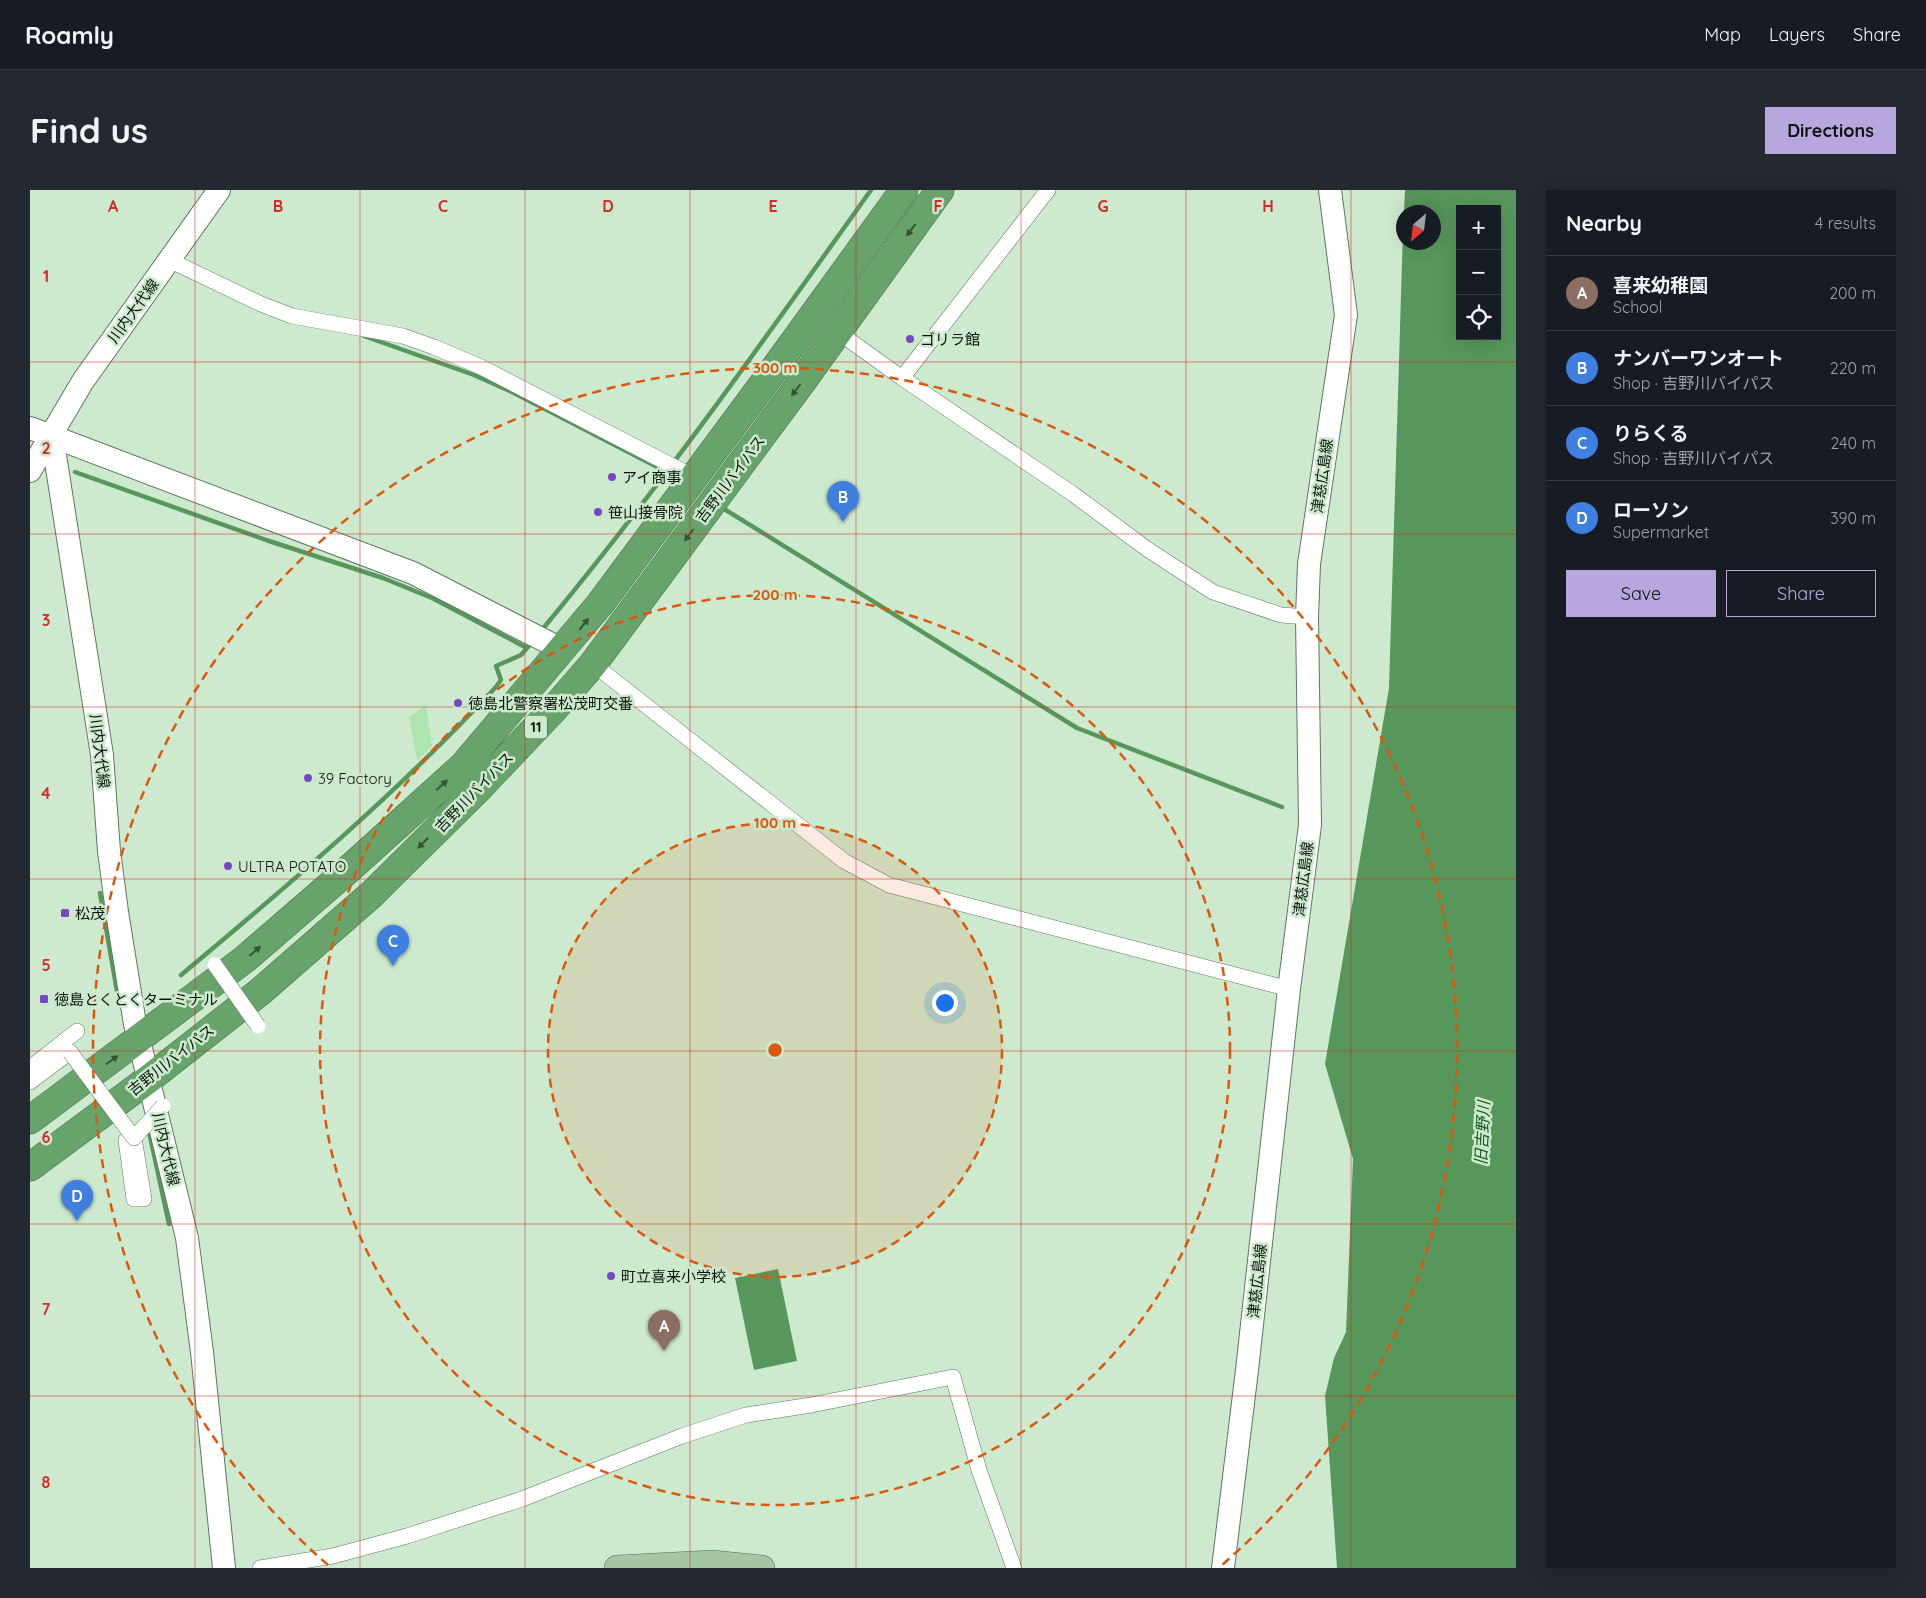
<!DOCTYPE html>
<html lang="en">
<head>
<meta charset="utf-8">
<style>
	:root { --surface:#171b24; --page:#242831; --text:#f1f3f6; --muted:#9ea1a6; --line:#363941; --accent:#b8a6de }
	body { margin:0; font-family:Quicksand,"Noto Sans JP",sans-serif; background:var(--page); color:var(--text) }
	.controls { position:absolute; right:15px; top:15px; display:grid; overflow:hidden; border-radius:0px; box-shadow:0 5px 20px #0002 }
	.controls button { width:45px; height:45px; display:grid; place-items:center; padding:0; border:0; border-bottom:1px solid var(--line); background:var(--surface); color:var(--text); font:25px sans-serif }
	.compass { position:absolute; left:1366px; top:15px; width:45px; height:45px; border-radius:50%; background:var(--surface); box-shadow:0 5px 20px #0002; rotate:208deg }
	.you { position:absolute; left:914px; top:812px; width:18px; height:18px; margin:-12px; border:4px solid #fff; border-radius:50%; background:#1a73e8; box-shadow:0 0 0 8px #1a73e833 }
	.badge { display:grid; place-items:center; width:32px; height:32px; border-radius:50%; background:var(--accent); color:#fff; font-size:16px; font-weight:700 }
	.pin { position:absolute; translate:-50% -41px; filter:drop-shadow(0 1px 2px #0008) }
	.pin::after { content:''; position:absolute; top:26px; width:18px; height:15px; background:inherit; clip-path:polygon(0 0,100% 0,50% 100%) }
	.list { margin:0; padding:0; list-style:none }
	h2 { display:flex; justify-content:space-between; align-items:center; height:65px; margin:0; padding:0 20px; font-size:21px }
	h2 small { font-size:16px; font-weight:400; color:var(--muted) }
	.list li { display:grid; grid-template-columns:32px 1fr auto; gap:15px; align-items:center; box-sizing:border-box; height:75px; padding:0 20px; border-top:1px solid var(--line) }
	.list b { display:block; font-size:19px; white-space:nowrap }
	.list p { margin:0; font-size:16px; white-space:nowrap; color:var(--muted) }
	.list em { font-size:16px; font-style:normal; color:var(--muted) }
	.actions { display:flex; gap:10px; padding:15px 20px }
	.actions a { flex:1; padding:11px 0; border:1px solid var(--accent); border-radius:0px; text-align:center; font-size:18px; color:var(--accent) }
	.actions .main { background:var(--accent); color:#111 }
	.icon { flex:none; width:28px; height:28px; fill:none; stroke:currentColor; stroke-width:2; stroke-linecap:round; stroke-linejoin:round }
	.map { position:relative; flex:none; width:1486px; height:1378px; overflow:hidden; border-radius:0px }
	header { display:flex; align-items:center; gap:30px; box-sizing:border-box; height:70px; padding:0 25px; background:var(--surface); border-bottom:1px solid var(--line) }
	header strong { font-size:24px }
	nav { display:flex; gap:28px; margin-inline-start:auto; font-size:18px }
	.intro { display:flex; align-items:center; justify-content:space-between; box-sizing:border-box; height:120px; padding:0 30px }
	h1 { margin:0; font-size:35px }
	.button { padding:12px 22px; border-radius:0px; background:var(--accent); color:#111; font-size:18px; font-weight:700 }
	main { display:flex; gap:30px; padding:0 30px }
	aside { flex:1; background:var(--surface); border-radius:0px; box-shadow:0 5px 20px #0002 }
	.map>svg:first-child { display:block }
	.green { fill:#aee4b0 }
	.water { fill:#57975b; fill-rule:evenodd }
	.lines { fill:none; stroke-linecap:round; stroke-linejoin:round }
	.stream { stroke:#57975b; stroke-width:4.5 }
	.street-casing { stroke:#5d775e; stroke-width:16 }
	.secondary-casing { stroke:#5d775e; stroke-width:24 }
	.primary-casing { stroke:#467149; stroke-width:26 }
	.highway-casing { stroke:#467149; stroke-width:29 }
	.street { stroke:#fff; stroke-width:15 }
	.secondary { stroke:#fff; stroke-width:22 }
	.primary { stroke:#a4c8a6; stroke-width:25 }
	.highway { stroke:#67a36b; stroke-width:28 }
	.street-bridge-casing { stroke:#5d775e; stroke-width:16; stroke-linecap:butt }
	.street-bridge { stroke:#fff; stroke-width:15 }
	.oneway { fill:#335436 }
	.grid { fill:none; stroke:#d62828; stroke-width:1; stroke-opacity:0.55 }
	.ring { fill:none; stroke:#dd560c; stroke-width:2.5; stroke-dasharray:9 6 }
	.poi-dot { fill:#7348c1; stroke:#cdeace; stroke-width:2 }
	.labels { text-anchor:middle; dominant-baseline:central; stroke-width:5; stroke-linejoin:round; paint-order:stroke }
	.shield { fill:#cdeace; stroke:#445445; stroke-width:1 }
	.shield-label { font-size:14px; font-weight:bold; fill:#09130a }
	.street-label { font-size:15px; fill:#09130a; stroke:#cdeace }
	.poi-label { font-size:15px; fill:#09130a; stroke:#cdeace; text-anchor:start }
	.water-label { font-size:16px; font-style:italic; fill:#165b21; stroke:#cdeace }
	.grid-label { font-size:16px; text-anchor:middle; font-weight:bold; fill:#d62828; stroke:#cdeace; stroke-width:5; stroke-linejoin:round; paint-order:stroke }
	.centre { fill:#dd560c; stroke:#cdeace; stroke-width:2.5 }
	.ring-label { font-size:15px; text-anchor:middle; font-weight:bold; fill:#dd560c; stroke:#cdeace; stroke-width:5; stroke-linejoin:round; paint-order:stroke }
</style>
</head>
<body>
<header>
<strong>Roamly</strong>
<nav><a>Map</a><a>Layers</a><a>Share</a></nav>
</header>
<div class="intro"><h1>Find us</h1><a class="button">Directions</a></div>
<main>
<div class="map">
<svg width="1486" height="1378" viewBox="0 0 1486 1378">
	<rect width="100%" height="100%" fill="#cdeace"/>
	<!-- green -->
	<path class="green" d="M396,515L402,556L387,571L379,527Z"/>
	<!-- water -->
	<path class="water" d="M1375,0H1486V1378H1307L1295,1206L1304,1168L1316,1142L1323,969L1295,874L1359,498L1373,40L1374,52H1404V22H1374ZM1430,19H1467V146H1430Z
		M748,1079L767,1171L724,1180L705,1088Z"/>
	<g class="lines">
		<!-- stream -->
		<path class="stream" d="M334,146L444,185L482,202L637,282L651,291
			M45,282L236,350L353,388L402,408L497,458L503,451
			M691,317L1047,538L1252,617
			M511,441C628,300 734,150 841,0
			M70,703L87,801
			M151,785C260,694 368,602 465,498L471,490L466,476L491,465L497,458
			M118,937L139,1034"/>
		<defs>
			<path id="street" d="M139,70L231,114L262,126L373,146L404,157L451,177L664,287
				M808,142L872,188L1043,304L1117,359L1183,402L1251,425L1277,427
				M872,188L1018,0
				M563,474L814,671L859,695L1259,799
				M0,878L47,841
				M0,892L40,862
				M96,950L104,1009H114L104,948
				M230,1378L303,1366L377,1346L492,1309L652,1246L716,1225L781,1215L923,1187L949,1280L984,1378"/>
			<path id="secondary" d="M0,238L383,383L533,460
				M22,246L72,565L79,661L87,722L105,834L157,1048L172,1162L194,1378
				M0,281L53,191L189,0
				M1193,1378L1217,1180L1259,799L1280,635L1277,427L1279,374L1316,125L1300,0"/>
			<path id="primary" d="M587,1378L682,1373L732,1378"/>
			<path id="highway" d="M0,930L215,769L319,679L433,576L570,414L745,178L874,0
				M0,977L120,888L231,801L342,704L448,599L523,520L563,474L771,193L910,0"/>
		</defs>
		<!-- street casing -->
		<use href="#street" class="street-casing"/>
		<!-- secondary casing -->
		<use href="#secondary" class="secondary-casing"/>
		<!-- primary casing -->
		<use href="#primary" class="primary-casing"/>
		<!-- highway casing -->
		<use href="#highway" class="highway-casing"/>
		<!-- street -->
		<use href="#street" class="street"/>
		<!-- secondary -->
		<use href="#secondary" class="secondary"/>
		<!-- primary -->
		<use href="#primary" class="primary"/>
		<!-- highway -->
		<use href="#highway" class="highway"/>
		<defs>
			<path id="street-bridge" d="M185,775L228,836
				M40,862L104,948L133,916"/>
		</defs>
		<!-- street-bridge casing -->
		<use href="#street-bridge" class="street-bridge-casing"/>
		<!-- street-bridge -->
		<use href="#street-bridge" class="street-bridge"/>
	</g>
	<!-- one-way arrows -->
	<defs><path id="oneway-solid" d="M-6-.8H1V-3.2L6.5 0L1 3.2V.8H-6Z" transform="scale(1.25)"/></defs>
	<g class="oneway">
		<use href="#oneway-solid" transform="translate(881 40) rotate(126)"/>
		<use href="#oneway-solid" transform="translate(766 200) rotate(127)"/>
		<use href="#oneway-solid" transform="translate(659 345) rotate(127)"/>
		<use href="#oneway-solid" transform="translate(554 434) rotate(-51)"/>
		<use href="#oneway-solid" transform="translate(412 595) rotate(-42)"/>
		<use href="#oneway-solid" transform="translate(393 653) rotate(135)"/>
		<use href="#oneway-solid" transform="translate(225 761) rotate(-41)"/>
		<use href="#oneway-solid" transform="translate(82 870) rotate(-36)"/>
	</g>
	<!-- grid -->
	<path class="grid" d="M165,0V1378M330,0V1378M495,0V1378M660,0V1378M826,0V1378M991,0V1378M1156,0V1378M1321,0V1378M0,172H1486M0,344H1486M0,517H1486M0,689H1486M0,861H1486M0,1034H1486M0,1206H1486"/>
	<!-- distance rings -->
	<circle cx="745" cy="860" r="227" fill="#dd560c" fill-opacity=".12"/>
	<g class="ring">
		<circle cx="745" cy="860" r="227"/>
		<circle cx="745" cy="860" r="455"/>
		<path d="M298 1375A682 682 0 1 1 1192 1375"/>
	</g>
	<!-- markers -->
	<g class="poi-dot">
		<circle cx="880" cy="149" r="5"/>
		<circle cx="582" cy="287" r="5"/>
		<circle cx="568" cy="322" r="5"/>
		<circle cx="428" cy="513" r="5"/>
		<circle cx="278" cy="588" r="5"/>
		<circle cx="198" cy="676" r="5"/>
		<rect x="30" y="718" width="10" height="10" rx="2.5"/>
		<rect x="9" y="804" width="10" height="10" rx="2.5"/>
		<circle cx="581" cy="1086" r="5"/>
	</g>
	<g class="labels">
		<!-- shield labels -->
		<rect class="shield" x="495" y="525.5" width="22" height="23" rx="4"/>
		<g class="shield-label">
			<text x="506" y="537">11</text>
		</g>
		<!-- street labels -->
		<g class="street-label">
			<text transform="translate(103 121) rotate(-54)">川内大代線</text>
			<text transform="translate(1292 286) rotate(-82)">津慈広島線</text>
			<text transform="translate(700 289) rotate(-53)">吉野川バイパス</text>
			<text transform="translate(70 561) rotate(83)">川内大代線</text>
			<text transform="translate(444 602) rotate(-46)">吉野川バイパス</text>
			<text transform="translate(1273 689) rotate(-83)">津慈広島線</text>
			<text transform="translate(141 870) rotate(-38)">吉野川バイパス</text>
			<text transform="translate(136 959) rotate(77)">川内大代線</text>
			<text transform="translate(1227 1091) rotate(-84)">津慈広島線</text>
		</g>
		<!-- poi labels -->
		<g class="poi-label">
			<text x="890" y="149">ゴリラ館</text>
			<text x="592" y="287">アイ商事</text>
			<text x="578" y="322">笹山接骨院</text>
			<text x="438" y="513">徳島北警察署松茂町交番</text>
			<text x="288" y="588">39 Factory</text>
			<text x="208" y="676">ULTRA POTATO</text>
			<text x="45" y="723">松茂</text>
			<text x="24" y="809">徳島とくとくターミナル</text>
			<text x="591" y="1086">町立喜来小学校</text>
		</g>
		<!-- water labels -->
		<g class="water-label">
			<text transform="translate(1452 943) rotate(-87)">旧吉野川</text>
		</g>
	</g>
	<g class="grid-label">
		<text x="83" y="22">A</text>
		<text x="248" y="22">B</text>
		<text x="413" y="22">C</text>
		<text x="578" y="22">D</text>
		<text x="743" y="22">E</text>
		<text x="908" y="22">F</text>
		<text x="1073" y="22">G</text>
		<text x="1238" y="22">H</text>
		<text x="16" y="92">1</text>
		<text x="16" y="264">2</text>
		<text x="16" y="436">3</text>
		<text x="16" y="609">4</text>
		<text x="16" y="781">5</text>
		<text x="16" y="953">6</text>
		<text x="16" y="1125">7</text>
		<text x="16" y="1298">8</text>
	</g>
	<circle cx="745" cy="860" r="8" class="centre"/>
	<g class="ring-label">
		<text x="745" y="183">300 m</text>
		<text x="745" y="410">200 m</text>
		<text x="745" y="638">100 m</text>
	</g>
</svg>
<div class="controls">
<button>+</button>
<button>−</button>
<button><svg class="icon" aria-label="locate" viewBox="0 0 24 24"><circle cx="12" cy="12" r="6"/><path d="M12 2v4M12 18v4M2 12h4M18 12h4"/></svg></button>
</div>
<svg class="compass" viewBox="-18 -18 36 36"><path d="M0-13l5 13h-10z" fill="#e53935"/><path d="M0 13l5-13h-10z" fill="#9ea1a6"/></svg>
<div class="you"></div>
<div class="pin badge" style="left:634px;top:1161px;background:#8d6e63">A</div>
<div class="pin badge" style="left:813px;top:332px;background:#3f7fe0">B</div>
<div class="pin badge" style="left:363px;top:776px;background:#3f7fe0">C</div>
<div class="pin badge" style="left:47px;top:1031px;background:#3f7fe0">D</div>
</div>
<aside>
<h2>Nearby<small>4 results</small></h2>
<ul class="list">
<li><span class="badge" style="background:#8d6e63">A</span><div><b>喜来幼稚園</b><p>School</p></div><em>200 m</em></li>
<li><span class="badge" style="background:#3f7fe0">B</span><div><b>ナンバーワンオート</b><p>Shop · 吉野川バイパス</p></div><em>220 m</em></li>
<li><span class="badge" style="background:#3f7fe0">C</span><div><b>りらくる</b><p>Shop · 吉野川バイパス</p></div><em>240 m</em></li>
<li><span class="badge" style="background:#3f7fe0">D</span><div><b>ローソン</b><p>Supermarket</p></div><em>390 m</em></li>
</ul>
<div class="actions"><a class="main">Save</a><a>Share</a></div>
</aside>
</main>
</body>
</html>
